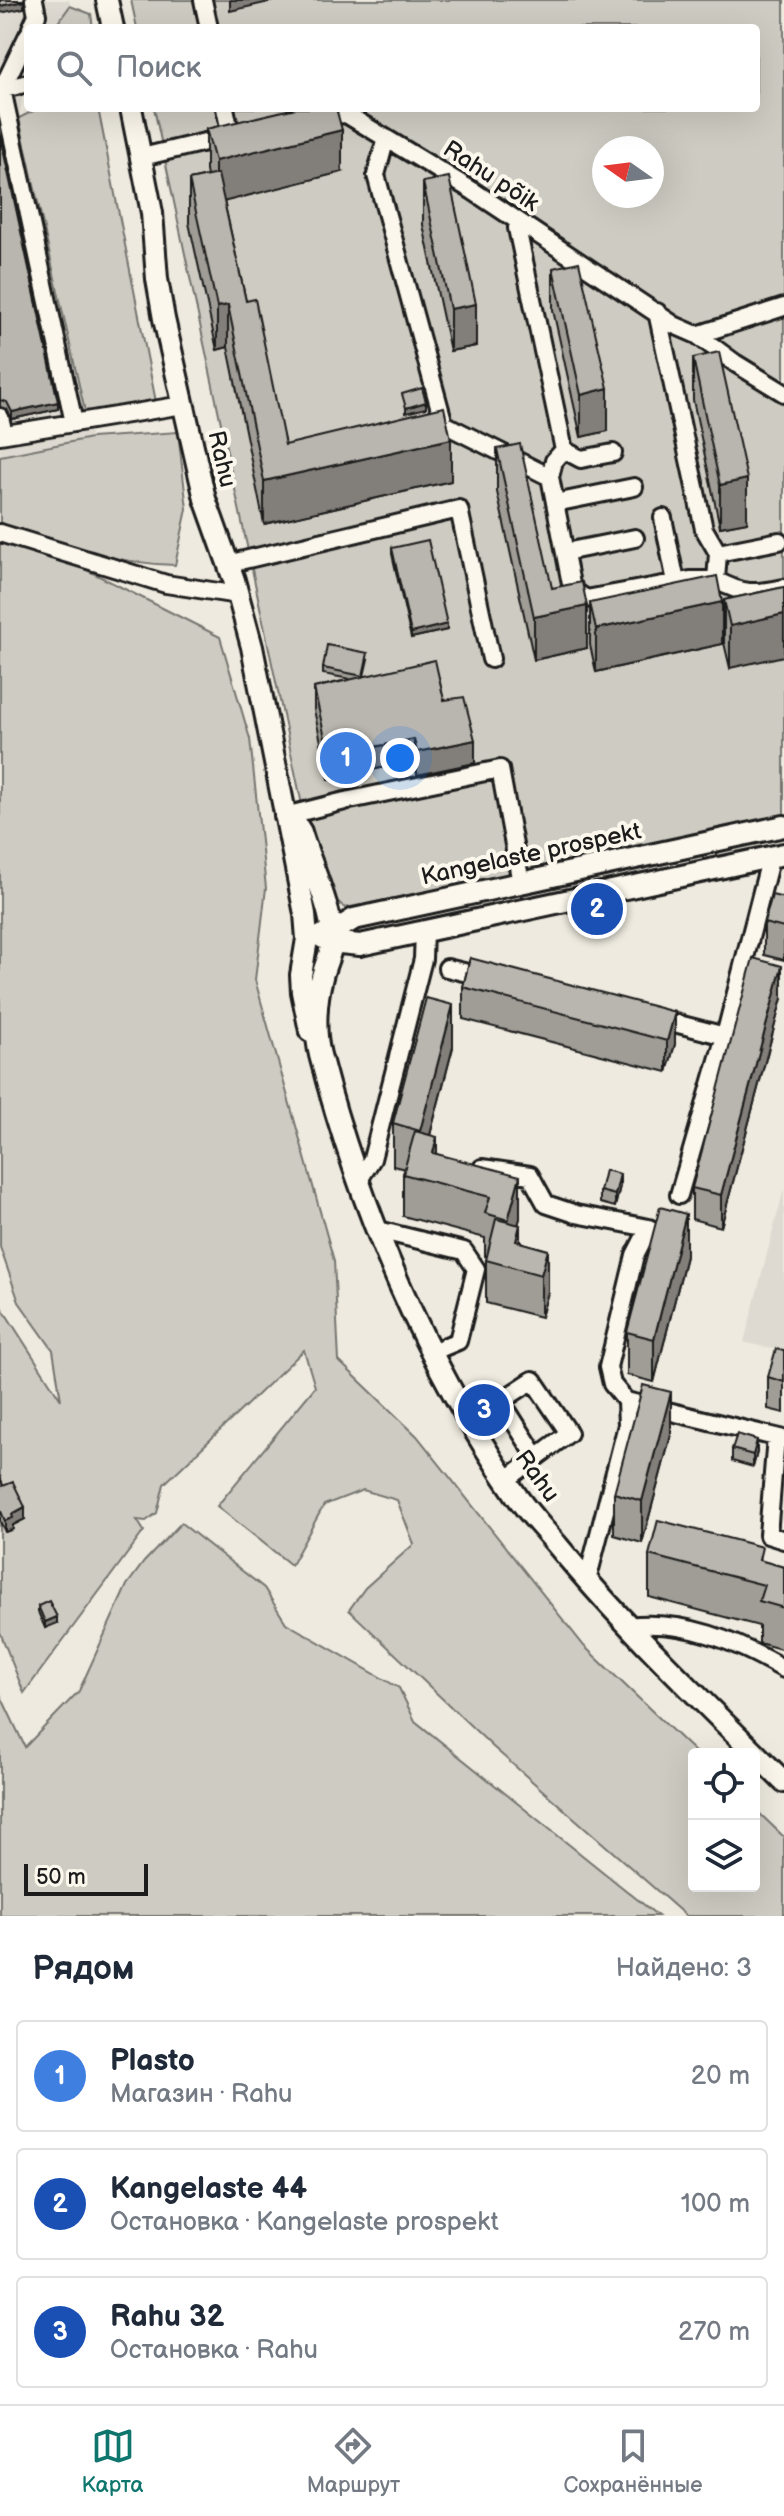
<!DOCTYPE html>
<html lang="ru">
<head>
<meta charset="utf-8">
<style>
	:root { --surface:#fff; --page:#f6f6f7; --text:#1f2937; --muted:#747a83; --line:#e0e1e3; --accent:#0f766e }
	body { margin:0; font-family:"Balsamiq Sans",sans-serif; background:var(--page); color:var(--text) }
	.controls { position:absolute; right:24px; bottom:24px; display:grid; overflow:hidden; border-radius:8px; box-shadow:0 8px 32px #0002 }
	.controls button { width:72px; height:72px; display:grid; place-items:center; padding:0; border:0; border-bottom:2px solid var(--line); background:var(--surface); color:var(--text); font:40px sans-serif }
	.compass { position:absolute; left:592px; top:136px; width:72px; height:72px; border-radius:50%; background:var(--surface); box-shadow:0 8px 32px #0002; rotate:284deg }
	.scale { position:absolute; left:24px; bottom:20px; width:124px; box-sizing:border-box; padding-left:8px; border:4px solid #1c1c1c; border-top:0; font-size:22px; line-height:28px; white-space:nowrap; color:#1c1c1c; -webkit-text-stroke:6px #fbf7ec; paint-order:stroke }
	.you { position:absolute; left:400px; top:758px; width:28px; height:28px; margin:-20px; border:6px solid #fff; border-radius:50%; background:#1a73e8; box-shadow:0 0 0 12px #1a73e833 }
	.badge { display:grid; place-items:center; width:52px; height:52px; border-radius:50%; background:var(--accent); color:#fff; font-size:26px; font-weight:700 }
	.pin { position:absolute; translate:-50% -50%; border:4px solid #fff; box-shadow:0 2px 8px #0006 }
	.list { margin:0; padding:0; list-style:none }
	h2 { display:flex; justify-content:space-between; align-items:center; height:104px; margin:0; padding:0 32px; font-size:34px }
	h2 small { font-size:26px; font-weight:400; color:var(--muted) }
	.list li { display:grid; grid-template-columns:52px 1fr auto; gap:24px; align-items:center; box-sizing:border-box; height:112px; margin:0 16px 16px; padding:0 16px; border:2px solid var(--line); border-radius:8px }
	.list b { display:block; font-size:30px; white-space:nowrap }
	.list p { margin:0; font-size:26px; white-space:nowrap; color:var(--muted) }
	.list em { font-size:26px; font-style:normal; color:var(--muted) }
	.icon { flex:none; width:44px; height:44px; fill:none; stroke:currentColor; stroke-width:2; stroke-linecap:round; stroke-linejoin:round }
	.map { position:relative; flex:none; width:784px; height:1916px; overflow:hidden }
	.search { position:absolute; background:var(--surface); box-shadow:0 8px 32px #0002; left:24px; right:24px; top:24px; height:88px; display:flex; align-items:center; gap:20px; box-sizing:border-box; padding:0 28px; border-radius:8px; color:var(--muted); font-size:30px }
	.sheet { height:488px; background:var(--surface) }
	nav { display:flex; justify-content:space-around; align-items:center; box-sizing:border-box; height:112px; border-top:2px solid var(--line); background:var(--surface); font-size:22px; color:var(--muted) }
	nav a { display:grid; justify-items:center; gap:4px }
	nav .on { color:var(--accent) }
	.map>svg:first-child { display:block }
	.built { fill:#dedad1 }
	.green { fill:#ceccc2; stroke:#75746f; stroke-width:2; fill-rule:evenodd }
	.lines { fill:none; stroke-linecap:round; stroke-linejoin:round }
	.minor-casing { stroke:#1c1c1c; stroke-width:22 }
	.major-casing { stroke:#1c1c1c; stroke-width:26 }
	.minor { stroke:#fbf7ec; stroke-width:16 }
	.major { stroke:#fbf7ec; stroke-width:20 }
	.wall { fill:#9f9d96; stroke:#1c1c1c; stroke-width:2 }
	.shaded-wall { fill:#827f7a; stroke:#1c1c1c; stroke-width:2 }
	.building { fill:#b9b6af; stroke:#1c1c1c; stroke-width:2 }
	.labels { text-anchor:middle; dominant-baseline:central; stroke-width:8; stroke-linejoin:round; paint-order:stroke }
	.street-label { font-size:24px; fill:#1c1c1c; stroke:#fbf7ec }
</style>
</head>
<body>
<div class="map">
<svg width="784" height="1916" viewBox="0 0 784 1916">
	<rect width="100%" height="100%" fill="#eeeadf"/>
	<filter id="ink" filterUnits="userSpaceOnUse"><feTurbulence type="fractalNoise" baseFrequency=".0125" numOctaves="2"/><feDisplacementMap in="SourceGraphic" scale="16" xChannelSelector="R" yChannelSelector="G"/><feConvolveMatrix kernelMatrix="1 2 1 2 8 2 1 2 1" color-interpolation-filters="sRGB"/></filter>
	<g filter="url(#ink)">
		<!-- built -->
		<path class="built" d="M0,0H69L70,6L54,28H28V64L19,118L91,438L0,456Z
			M784,1189V1352L744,1342Z"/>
		<!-- green -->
		<path class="green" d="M131,0H784V820L345,908L326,891L311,847L154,108H756V28H137ZM604,148H652V196H604Z
			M70,6L91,14L93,28H54Z
			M39,108H98L156,402L86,416L19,118Z
			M178,432L187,509L175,565C111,563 60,546 0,523V456L91,438Z
			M0,540L85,569L220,637L250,739L266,888L255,980L334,1261L339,1361L417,1436L584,1646L697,1754H694V1886H754V1808L784,1837V1916H686L493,1747L349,1610L365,1588L414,1544L397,1500L363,1490L324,1505L291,1565L217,1506L315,1387L304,1350L164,1484L157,1513L146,1521L137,1520L144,1531L24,1693L0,1632V1305L61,1400L53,1350L19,1302L0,1247Z
			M181,1523L264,1588L286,1623L399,1688L415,1721L658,1916H0V1694L25,1747L79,1691L127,1585L144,1562Z"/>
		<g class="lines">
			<defs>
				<path id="minor" d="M203,0L209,28
					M31,28L37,15L34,0
					M28,35L2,89L74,423
					M0,90L28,83
					M225,108L231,136
					M319,116L346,114L473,191L674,325L697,335L735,363L784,393
					M386,138L376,175L444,424L439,426
					M142,157L226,137
					M519,222L517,228L564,450L554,461L550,477
					M657,312L704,529L718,553L716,580C743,595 755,594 784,588
					M697,335L784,307
					M0,417L4,434
					M444,424L550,477L572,589L586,599L690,580H716
					M0,435L183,405
					M564,450L581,459L613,453
					M555,503L634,487
					M663,518L676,582
					M0,533L166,584L238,595
					M565,552L635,538
					M718,553L779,541
					M227,564L459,509L491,659
					M285,816L345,801L500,769L521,883
					M447,968L488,978
					M655,1018L725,1036
					M482,1168L530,1175L546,1204L576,1214L649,1228L635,1255L608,1367L612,1384L626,1401L627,1425L587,1581
					M359,1180L372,1159L423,959L424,930
					M679,1195L725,1036L771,856
					M378,1230L464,1251L476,1269L458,1341L432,1352
					M626,1401L784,1439
					M776,1437L768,1535L784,1540
					M506,1480L569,1433L533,1380L501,1401L536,1456
					M628,1626C685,1619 735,1641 784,1669"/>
				<path id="major" d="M107,0L113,28
					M131,108L152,213L157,279L164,319L205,499L234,580L252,647L305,914L307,939L301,975L302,992L310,1031
					M285,816L296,824L301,832C309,860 332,910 332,936C333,951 325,963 322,977C316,1000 314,1031 320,1055C360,1209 425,1363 516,1495C528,1513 544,1529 558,1546C627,1630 707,1705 784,1782
					M323,935L340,943L360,945L784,854
					M323,938L354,919L784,826"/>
			</defs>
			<!-- minor casing -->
			<use href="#minor" class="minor-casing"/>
			<!-- major casing -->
			<use href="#major" class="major-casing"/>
			<!-- minor -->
			<use href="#minor" class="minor"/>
			<!-- major -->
			<use href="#major" class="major"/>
		</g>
		<!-- wall -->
		<path class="wall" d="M206,129L342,172L224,201L246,301L285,445L451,481L264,524L228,347L217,350L189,223V180L207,176L206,171Z
			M0,135L58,409L12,419L7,409L0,407Z
			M423,182L476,346L450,351L423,225Z
			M553,268L608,431L581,437L553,310Z
			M693,358L747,522L720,527L693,400Z
			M497,449L552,588L587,648L534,660L497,492Z
			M392,548L447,630L411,638L392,554Z
			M784,587L730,668L724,643V600Z
			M590,603L722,644L596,672L590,645Z
			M368,659L364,676L444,700L475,763L417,775L414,761L329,779L314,710V688L350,679L323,674V668Z
			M784,898V960L764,955V923Z
			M470,958L675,1044L667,1072L463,1019V987Z
			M782,998L721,1227L692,1219V1188Z
			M453,1047L430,1135L437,1154L520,1218L518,1225L520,1242L548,1250V1292L541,1317L486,1303V1260L487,1256H485V1238L403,1216V1174L405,1169L393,1166V1123Z
			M620,1186L615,1207L600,1203V1191Z
			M686,1256L654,1382L627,1375V1332Z
			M784,1351V1413L768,1409V1377Z
			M671,1435L642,1543L614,1535V1493Z
			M732,1449L757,1452L753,1467L732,1461Z
			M0,1476L3,1486L25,1519L13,1525V1529L5,1532L0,1521Z
			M649,1555L762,1561L784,1567V1650L759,1643V1626L649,1597Z
			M38,1606L57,1623L45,1628L38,1612Z"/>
		<!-- shaded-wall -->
		<path class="shaded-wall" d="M230,0H278L230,11Z
			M24,1V8L0,13V6Z
			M342,130V172L215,204V161Z
			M476,304V346L450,351V309Z
			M228,305V347L217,350V307Z
			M608,388V431L581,437V395Z
			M58,402V409L12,419V412Z
			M426,402V408L406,413V408Z
			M451,439V481L264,524V481Z
			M747,479V522L720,527V485Z
			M722,602V644L596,672V629Z
			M587,606V648L534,660V617Z
			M784,614V656L730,668V626Z
			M447,624V630L411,638V633Z
			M414,739V761L329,779V756Z
			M475,740V763L417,775V752Z
			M782,966V998L721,1227V1195Z
			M453,1005V1047L420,1173V1131Z
			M675,1012V1044L667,1072V1041Z
			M437,1137V1179L433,1153Z
			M620,1174V1186L615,1207V1195Z
			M520,1176V1218L508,1262V1220Z
			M686,1214V1256L654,1382V1339Z
			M520,1225V1267L516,1241Z
			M548,1250V1292L541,1317V1275Z
			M671,1392V1435L642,1543V1501Z
			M757,1440V1452L753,1467V1455Z
			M25,1507V1519L13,1525V1529L5,1532V1521L12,1514Z
			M57,1617V1623L45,1628V1622Z"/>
		<!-- building -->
		<path class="building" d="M0,0H24V1L0,6Z
			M296,108H336L342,130L215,161L206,129Z
			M0,135L58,402L12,412L7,402L0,400Z
			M218,174L246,301L255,299L285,445L444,407L451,439L264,481L228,305L217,307L189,180Z
			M449,177L476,304L450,309L423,182Z
			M579,262L608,388L581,395L553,268Z
			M719,352L747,479L720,485L693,358Z
			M422,388L426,402L406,408L402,394Z
			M520,444L552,588L582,582L587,606L534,617L497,449Z
			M428,540L447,624L411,633L392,548Z
			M717,576L722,602L596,629L590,603Z
			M784,587V614L730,626L724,600Z
			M327,645L368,653L363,676L323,668Z
			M435,660L444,700L464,697L475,740L417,752L414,739L329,756L314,688Z
			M772,895L784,898V928L764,923Z
			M470,958L675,1012L667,1041L463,987Z
			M753,958L782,966L721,1195L692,1188Z
			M426,998L453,1005L420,1131L393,1123Z
			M415,1131L437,1137L433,1153L520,1176L508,1220L485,1213L490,1197L403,1174Z
			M605,1170L620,1174L615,1195L600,1191Z
			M660,1207L686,1214L654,1339L627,1332Z
			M496,1219L520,1225L516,1241L548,1250L541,1275L486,1260Z
			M776,1349L784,1351V1382L768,1377Z
			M643,1385L671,1392L642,1501L614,1493Z
			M737,1434L757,1440L753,1455L732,1449Z
			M0,1476L3,1486L13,1482L25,1507L12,1514L13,1518L5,1521L0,1509Z
			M658,1520L762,1547L759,1560L784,1567V1608L759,1601L764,1585L649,1555Z
			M49,1601L57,1617L45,1622L38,1606Z"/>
	</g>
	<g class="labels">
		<!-- street labels -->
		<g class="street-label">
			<text transform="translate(491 176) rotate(33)">Rahu põik</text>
			<text transform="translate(222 459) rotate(77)">Rahu</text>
			<text transform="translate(531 854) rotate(-12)">Kangelaste prospekt</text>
			<text transform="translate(537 1476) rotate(54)">Rahu</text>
		</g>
	</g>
</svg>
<div class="controls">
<button><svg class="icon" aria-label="locate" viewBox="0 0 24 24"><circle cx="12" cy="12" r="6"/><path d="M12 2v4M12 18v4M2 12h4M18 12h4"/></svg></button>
<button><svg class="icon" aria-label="layers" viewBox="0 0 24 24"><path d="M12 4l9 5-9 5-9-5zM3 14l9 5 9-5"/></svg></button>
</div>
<svg class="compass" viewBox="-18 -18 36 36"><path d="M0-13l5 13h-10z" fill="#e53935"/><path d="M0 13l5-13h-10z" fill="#747a83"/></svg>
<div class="scale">50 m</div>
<div class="you"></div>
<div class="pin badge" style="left:346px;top:758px;background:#3f7fe0">1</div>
<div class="pin badge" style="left:597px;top:909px;background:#1a4fb4">2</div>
<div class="pin badge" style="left:484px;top:1410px;background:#1a4fb4">3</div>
<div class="search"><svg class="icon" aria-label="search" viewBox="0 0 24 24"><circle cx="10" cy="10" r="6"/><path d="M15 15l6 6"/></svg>Поиск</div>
</div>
<section class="sheet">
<h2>Рядом<small>Найдено: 3</small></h2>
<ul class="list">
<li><span class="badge" style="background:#3f7fe0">1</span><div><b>Plasto</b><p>Магазин · Rahu</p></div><em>20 m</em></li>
<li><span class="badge" style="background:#1a4fb4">2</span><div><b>Kangelaste 44</b><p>Остановка · Kangelaste prospekt</p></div><em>100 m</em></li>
<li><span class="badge" style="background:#1a4fb4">3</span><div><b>Rahu 32</b><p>Остановка · Rahu</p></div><em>270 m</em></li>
</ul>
</section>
<nav>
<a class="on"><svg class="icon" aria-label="map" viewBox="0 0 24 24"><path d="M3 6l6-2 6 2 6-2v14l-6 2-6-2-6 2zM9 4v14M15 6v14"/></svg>Карта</a>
<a><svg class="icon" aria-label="directions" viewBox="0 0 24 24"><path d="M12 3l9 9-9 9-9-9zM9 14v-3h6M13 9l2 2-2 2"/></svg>Маршрут</a>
<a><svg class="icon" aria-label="saved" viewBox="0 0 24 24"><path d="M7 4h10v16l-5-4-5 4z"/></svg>Сохранённые</a>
</nav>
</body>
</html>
